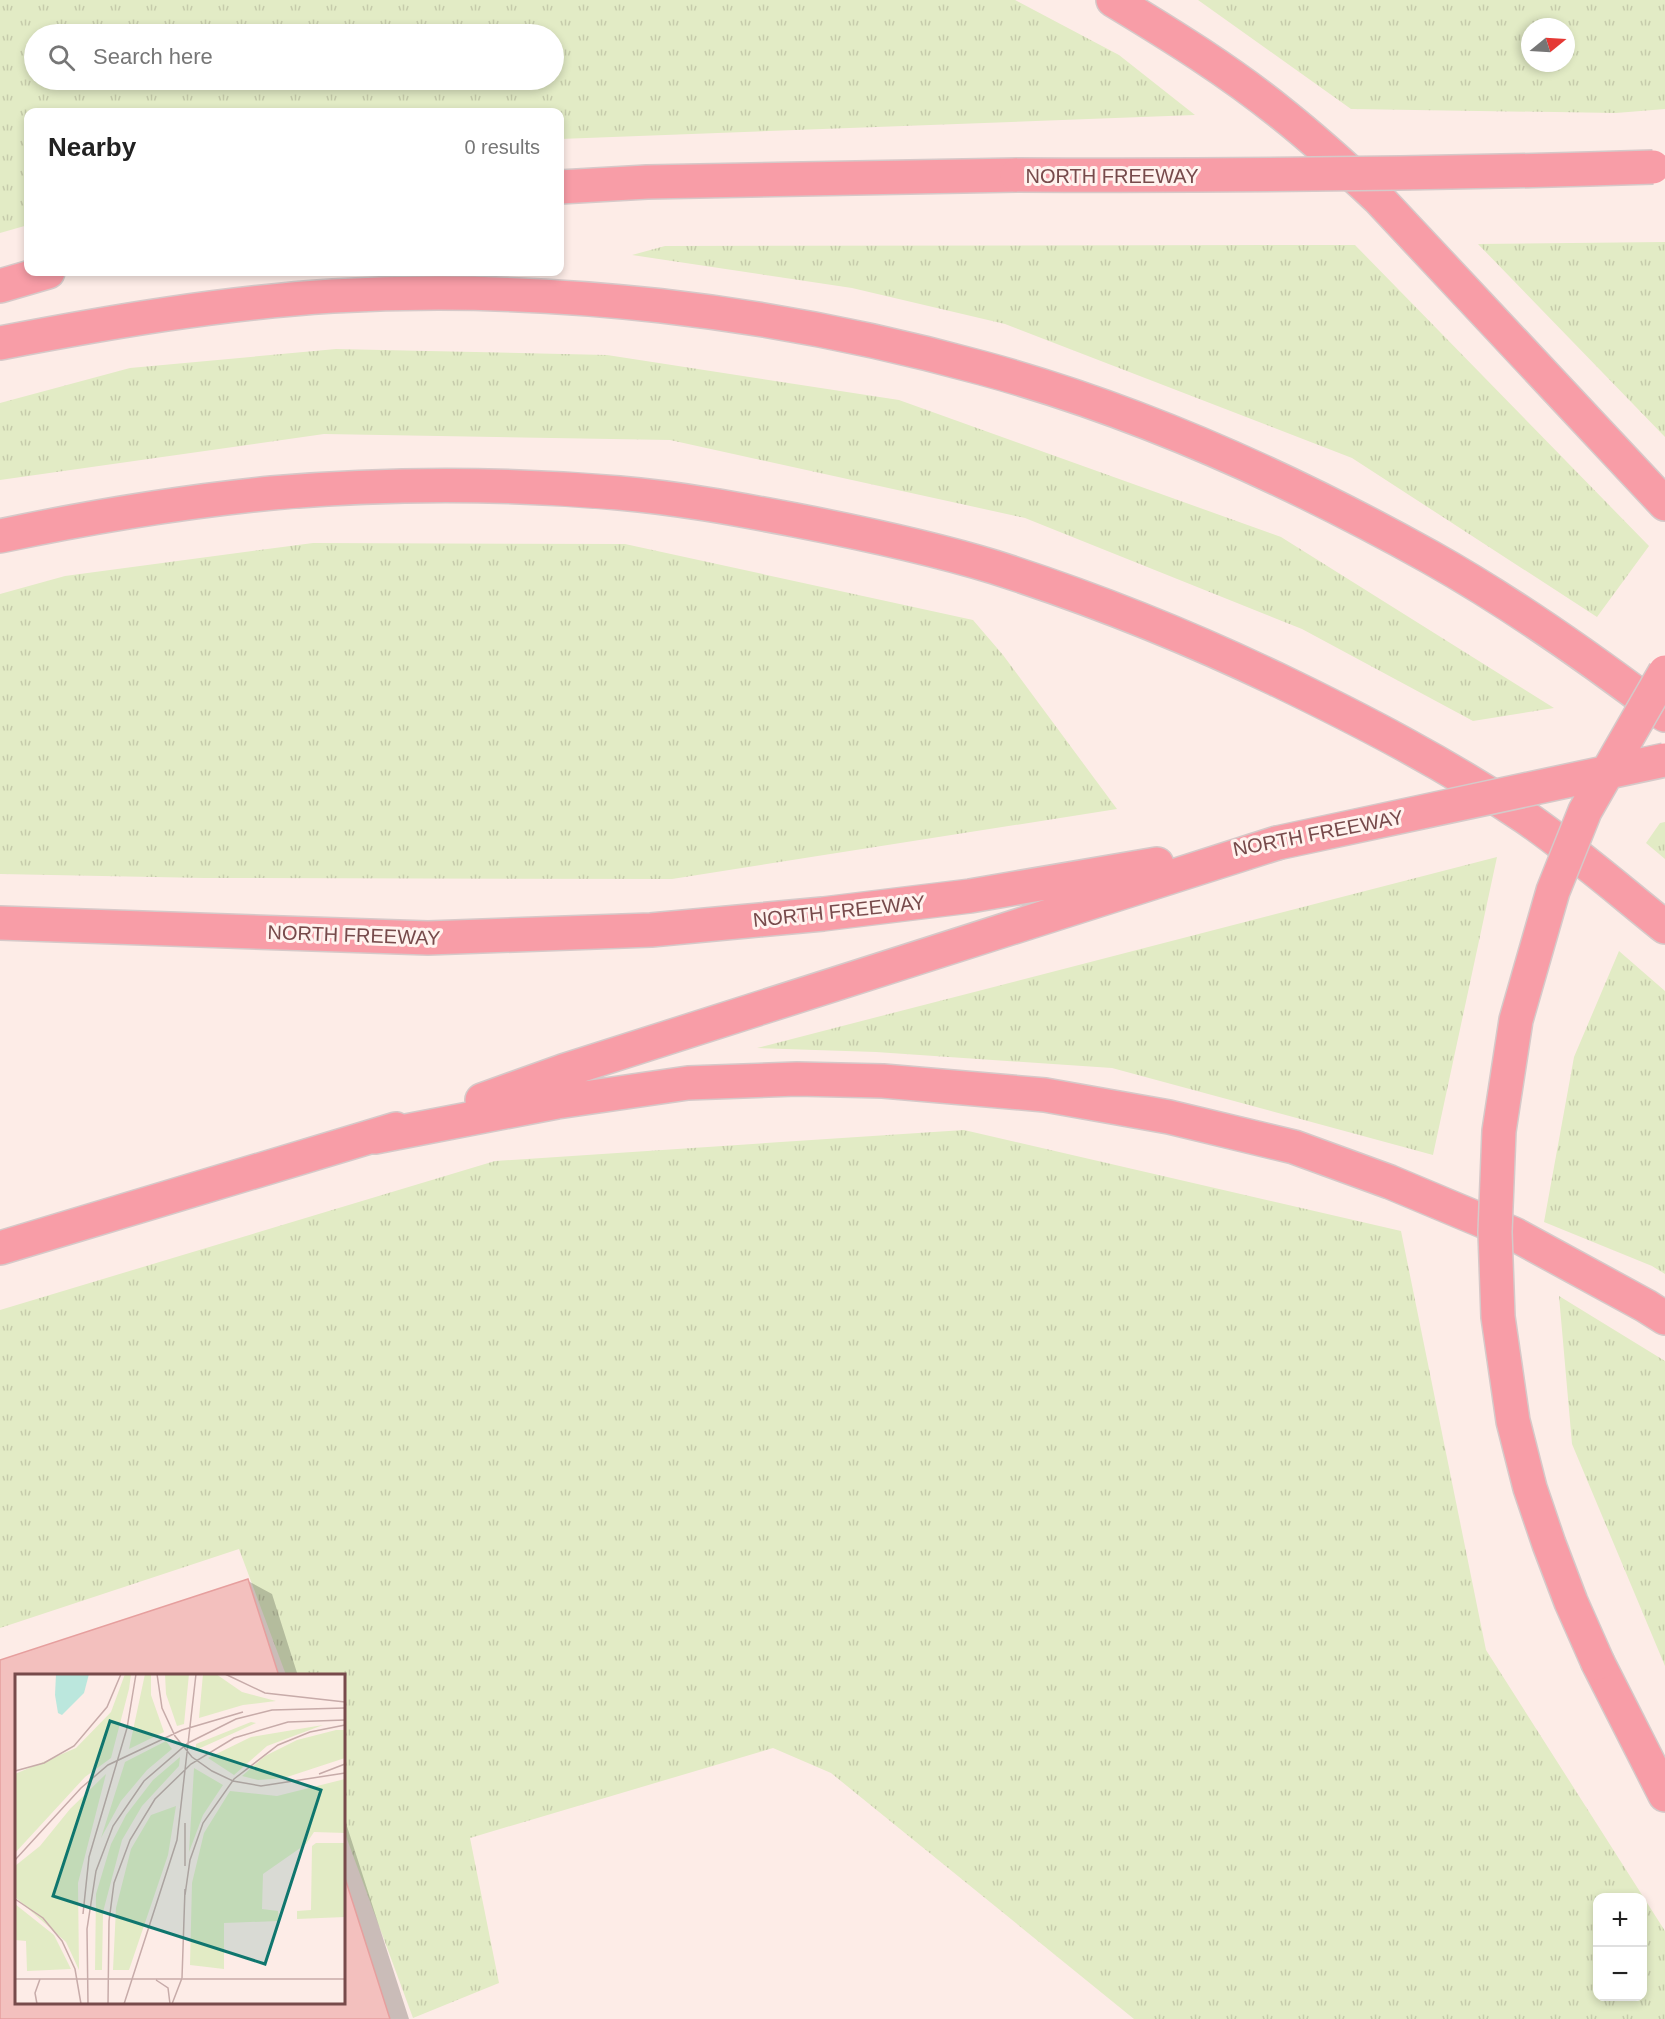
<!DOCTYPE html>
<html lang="en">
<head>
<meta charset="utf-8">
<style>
	:root { --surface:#fff; --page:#f6f6f6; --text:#222; --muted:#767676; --line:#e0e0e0 }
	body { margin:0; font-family:Arial,sans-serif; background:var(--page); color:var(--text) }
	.controls { position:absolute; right:18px; bottom:18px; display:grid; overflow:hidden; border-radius:12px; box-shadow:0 3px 9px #0003 }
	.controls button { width:54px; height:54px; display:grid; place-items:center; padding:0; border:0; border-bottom:2px solid var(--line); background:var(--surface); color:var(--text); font:30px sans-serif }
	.compass { position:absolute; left:1521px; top:18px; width:54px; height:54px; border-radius:50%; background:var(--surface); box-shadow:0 3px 9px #0003; rotate:72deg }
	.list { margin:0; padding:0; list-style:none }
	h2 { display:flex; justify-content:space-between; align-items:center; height:78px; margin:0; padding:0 24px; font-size:26px }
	h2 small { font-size:20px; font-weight:400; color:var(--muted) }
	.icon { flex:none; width:33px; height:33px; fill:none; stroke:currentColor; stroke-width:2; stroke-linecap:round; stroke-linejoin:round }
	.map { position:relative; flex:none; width:1665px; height:2019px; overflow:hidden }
	.search { position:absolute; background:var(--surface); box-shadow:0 3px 9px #0003; left:24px; top:24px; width:540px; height:66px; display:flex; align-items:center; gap:15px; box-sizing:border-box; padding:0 21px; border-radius:33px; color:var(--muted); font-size:22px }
	.panel { position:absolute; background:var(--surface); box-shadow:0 3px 9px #0003; left:24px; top:108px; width:540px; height:168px; border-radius:12px }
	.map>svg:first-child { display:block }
	.grass { fill:url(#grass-tufts); fill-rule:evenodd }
	.shadow { fill:#0003 }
	.building { fill:#f3c0be; stroke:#e69f9e; stroke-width:1.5 }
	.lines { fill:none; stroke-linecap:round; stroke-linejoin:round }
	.highway-casing { stroke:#d6c9c9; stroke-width:36 }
	.highway { stroke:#f89da7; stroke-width:33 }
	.highway-bridge-casing { stroke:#d6c9c9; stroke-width:36; stroke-linecap:butt }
	.highway-bridge { stroke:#f89da7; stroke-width:33 }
	.labels { text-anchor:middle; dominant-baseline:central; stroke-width:6; stroke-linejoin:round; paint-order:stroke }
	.street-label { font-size:20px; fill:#774a4b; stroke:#fff2ee }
	.inset-road { fill:none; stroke:#c7aba9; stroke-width:1.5 }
	.view { fill:#0f766e; fill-opacity:0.15; stroke:#0f766e; stroke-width:3 }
	.inset-edge { fill:none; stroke:#774a4b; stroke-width:3 }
</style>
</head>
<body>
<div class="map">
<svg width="1665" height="2019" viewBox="0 0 1665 2019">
	<defs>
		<pattern id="grass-tufts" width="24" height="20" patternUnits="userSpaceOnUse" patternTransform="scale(1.5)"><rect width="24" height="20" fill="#e2ebc5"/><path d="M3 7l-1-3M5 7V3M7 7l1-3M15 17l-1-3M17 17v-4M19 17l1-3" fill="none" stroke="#c6cbab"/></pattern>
	</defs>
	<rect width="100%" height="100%" fill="#fdece7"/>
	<!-- grass -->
	<path class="grass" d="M0,0H1015L1119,55L1195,115L560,139V112H28V225L0,233ZM554,34V80H34V34Z
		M1198,0H1665V109L1616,113L1351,109ZM1530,27H1566V63H1530Z
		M1665,242V437L1478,244Z
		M1355,245L1649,546L1597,617L1352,458L1005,324L852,288L632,255L665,246Z
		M336,349L607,355L899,400L1281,537L1554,708L1473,721L1302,629L1025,518L670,440L324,434L0,480V403L130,368Z
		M313,543L625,544L973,620L1003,655L1117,809L672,879L204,878L0,874V594L65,576Z
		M1665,822V859L1646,843L1660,823Z
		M1497,857L1433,1155L1112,1068L876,1052L757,1048Z
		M1619,951L1665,991V1274L1652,1266L1544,1222L1574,1057Z
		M964,1130L1401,1231L1486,1650L1665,1931V2019H1134L831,1773L773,1748L470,1838L499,1983L413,2018L344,1831V1676L286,1675L239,1549L0,1628V1310L495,1161ZM1598,1898H1642V1996H1598Z
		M1559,1296L1665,1361V1666L1572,1444Z"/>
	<!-- shadow -->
	<path class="shadow" d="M248,1581L272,1594L298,1676H16V2002H344V1817L409,2019H0V1661Z"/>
	<!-- building -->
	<path class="building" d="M248,1579L279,1676H16V2002H344V1875L390,2019H0V1660Z"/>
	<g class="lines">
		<defs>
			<path id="highway" d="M1113,0C1171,35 1229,71 1281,113C1315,140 1347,169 1378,198L1665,504
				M560,187L647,182L1017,175
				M0,286L48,272
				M0,343C110,322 221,303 333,296C551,284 772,310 982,368C1137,410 1290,479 1430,557C1512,603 1590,658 1665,715
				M0,536C90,517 181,502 272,493C387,483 504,483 619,493C678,498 737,509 795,520C862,533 929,547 994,567C1091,598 1184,635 1276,679C1361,720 1446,764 1525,817C1573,850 1619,890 1665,927
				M0,923L428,938L651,930L823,914L970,896L1157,864
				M482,1100L563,1071L1277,843
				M375,1137L557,1102L688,1083L797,1079L883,1081L1045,1095L1169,1117L1294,1147L1390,1182L1514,1234L1646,1306L1665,1318
				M0,1248L396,1129
				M1598,1663L1665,1795"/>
		</defs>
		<!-- highway casing -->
		<use href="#highway" class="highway-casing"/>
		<!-- highway -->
		<use href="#highway" class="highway"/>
		<defs>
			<path id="highway-bridge" d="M1017,175C1229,176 1441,174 1653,167
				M1277,843L1665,760
				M1598,1663L1571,1602L1549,1544L1530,1488L1513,1421L1498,1317L1495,1232L1499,1131L1516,1020L1553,891L1585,811L1665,672"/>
		</defs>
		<!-- highway-bridge casing -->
		<use href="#highway-bridge" class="highway-bridge-casing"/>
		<!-- highway-bridge -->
		<use href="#highway-bridge" class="highway-bridge"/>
	</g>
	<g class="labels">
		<!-- street labels -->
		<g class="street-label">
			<text x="1112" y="176">NORTH FREEWAY</text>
			<text transform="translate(1318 833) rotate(-11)">NORTH FREEWAY</text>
			<text transform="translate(839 911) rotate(-6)">NORTH FREEWAY</text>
			<text transform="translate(354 935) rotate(2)">NORTH FREEWAY</text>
		</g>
	</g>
	<!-- overview -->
	<g transform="translate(15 1674)">
		<rect width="330" height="330" fill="#fdece7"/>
		<path d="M110,0H116L114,15L96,84L70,103L0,179V100L61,74L96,38ZM130,0H136V21L149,58L114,75ZM150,0H174L169,50L162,52L151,20ZM188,0H201L227,18L261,27L228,31L184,44ZM236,48L241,49L181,76V70ZM308,51L252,72L219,101L193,84L236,63ZM321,56H330V84L269,104L243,106L227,102L250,82L282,66ZM151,67L157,75L132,96L106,127L86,164L110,88ZM165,83L164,92L127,132L107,166L88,238L87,296H80L81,220L96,170L111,141L138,106ZM179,94L208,111L188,141L174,178ZM91,100L63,209L64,296L51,268L0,223V192L25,172L55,135ZM330,105V159L299,158L291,170L248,200L247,235L263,237L264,247L209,249V295L175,291L177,209L189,159L215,117L262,122ZM161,132L153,181L114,296H98L101,234L116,175L136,141ZM0,230L39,261L56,295L12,297L11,267L0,266Z" fill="#e2ebc5"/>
		<path d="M301,169H330V243L282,245V237L296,236L297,172Z" fill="#e2ebc5"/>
		<path d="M41,0H74L69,19L47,41L43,39L40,21Z" fill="#bbe7dd"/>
		<path class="inset-road" d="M142,0L147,34L160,62L177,83L197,97L218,107L246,112L330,99M210,0L250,19L330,28M0,97L29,89L59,72L92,33L106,0M304,100L330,90M0,186L66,114L93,91L167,56L228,38M170,192V149M170,221L175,186L188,149L219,105L263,71L295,58L330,51M0,225L28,244L47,267L60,295L66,330M68,240L74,183L112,54L121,0M167,304L170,215M0,305H330M141,306L153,314L155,330M22,330L20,319L25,305M73,330L72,255L81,197L98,152L129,107L173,69L221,45L257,36L330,34M93,330L94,247L99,209L115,166L140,125L176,90L219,64L273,48L330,46M109,330L162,166L181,0M157,330L167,304"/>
		<path class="view" d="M95,47L306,116L250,290L38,222Z"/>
		<rect width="330" height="330" class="inset-edge"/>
	</g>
</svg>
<div class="controls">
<button>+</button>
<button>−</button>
</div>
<svg class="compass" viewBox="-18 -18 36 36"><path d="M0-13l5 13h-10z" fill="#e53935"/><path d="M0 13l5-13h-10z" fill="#767676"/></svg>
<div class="search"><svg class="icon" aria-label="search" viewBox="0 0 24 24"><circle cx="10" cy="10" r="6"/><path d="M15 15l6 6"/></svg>Search here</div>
<section class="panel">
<h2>Nearby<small>0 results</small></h2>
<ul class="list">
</ul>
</section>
</div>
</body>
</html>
